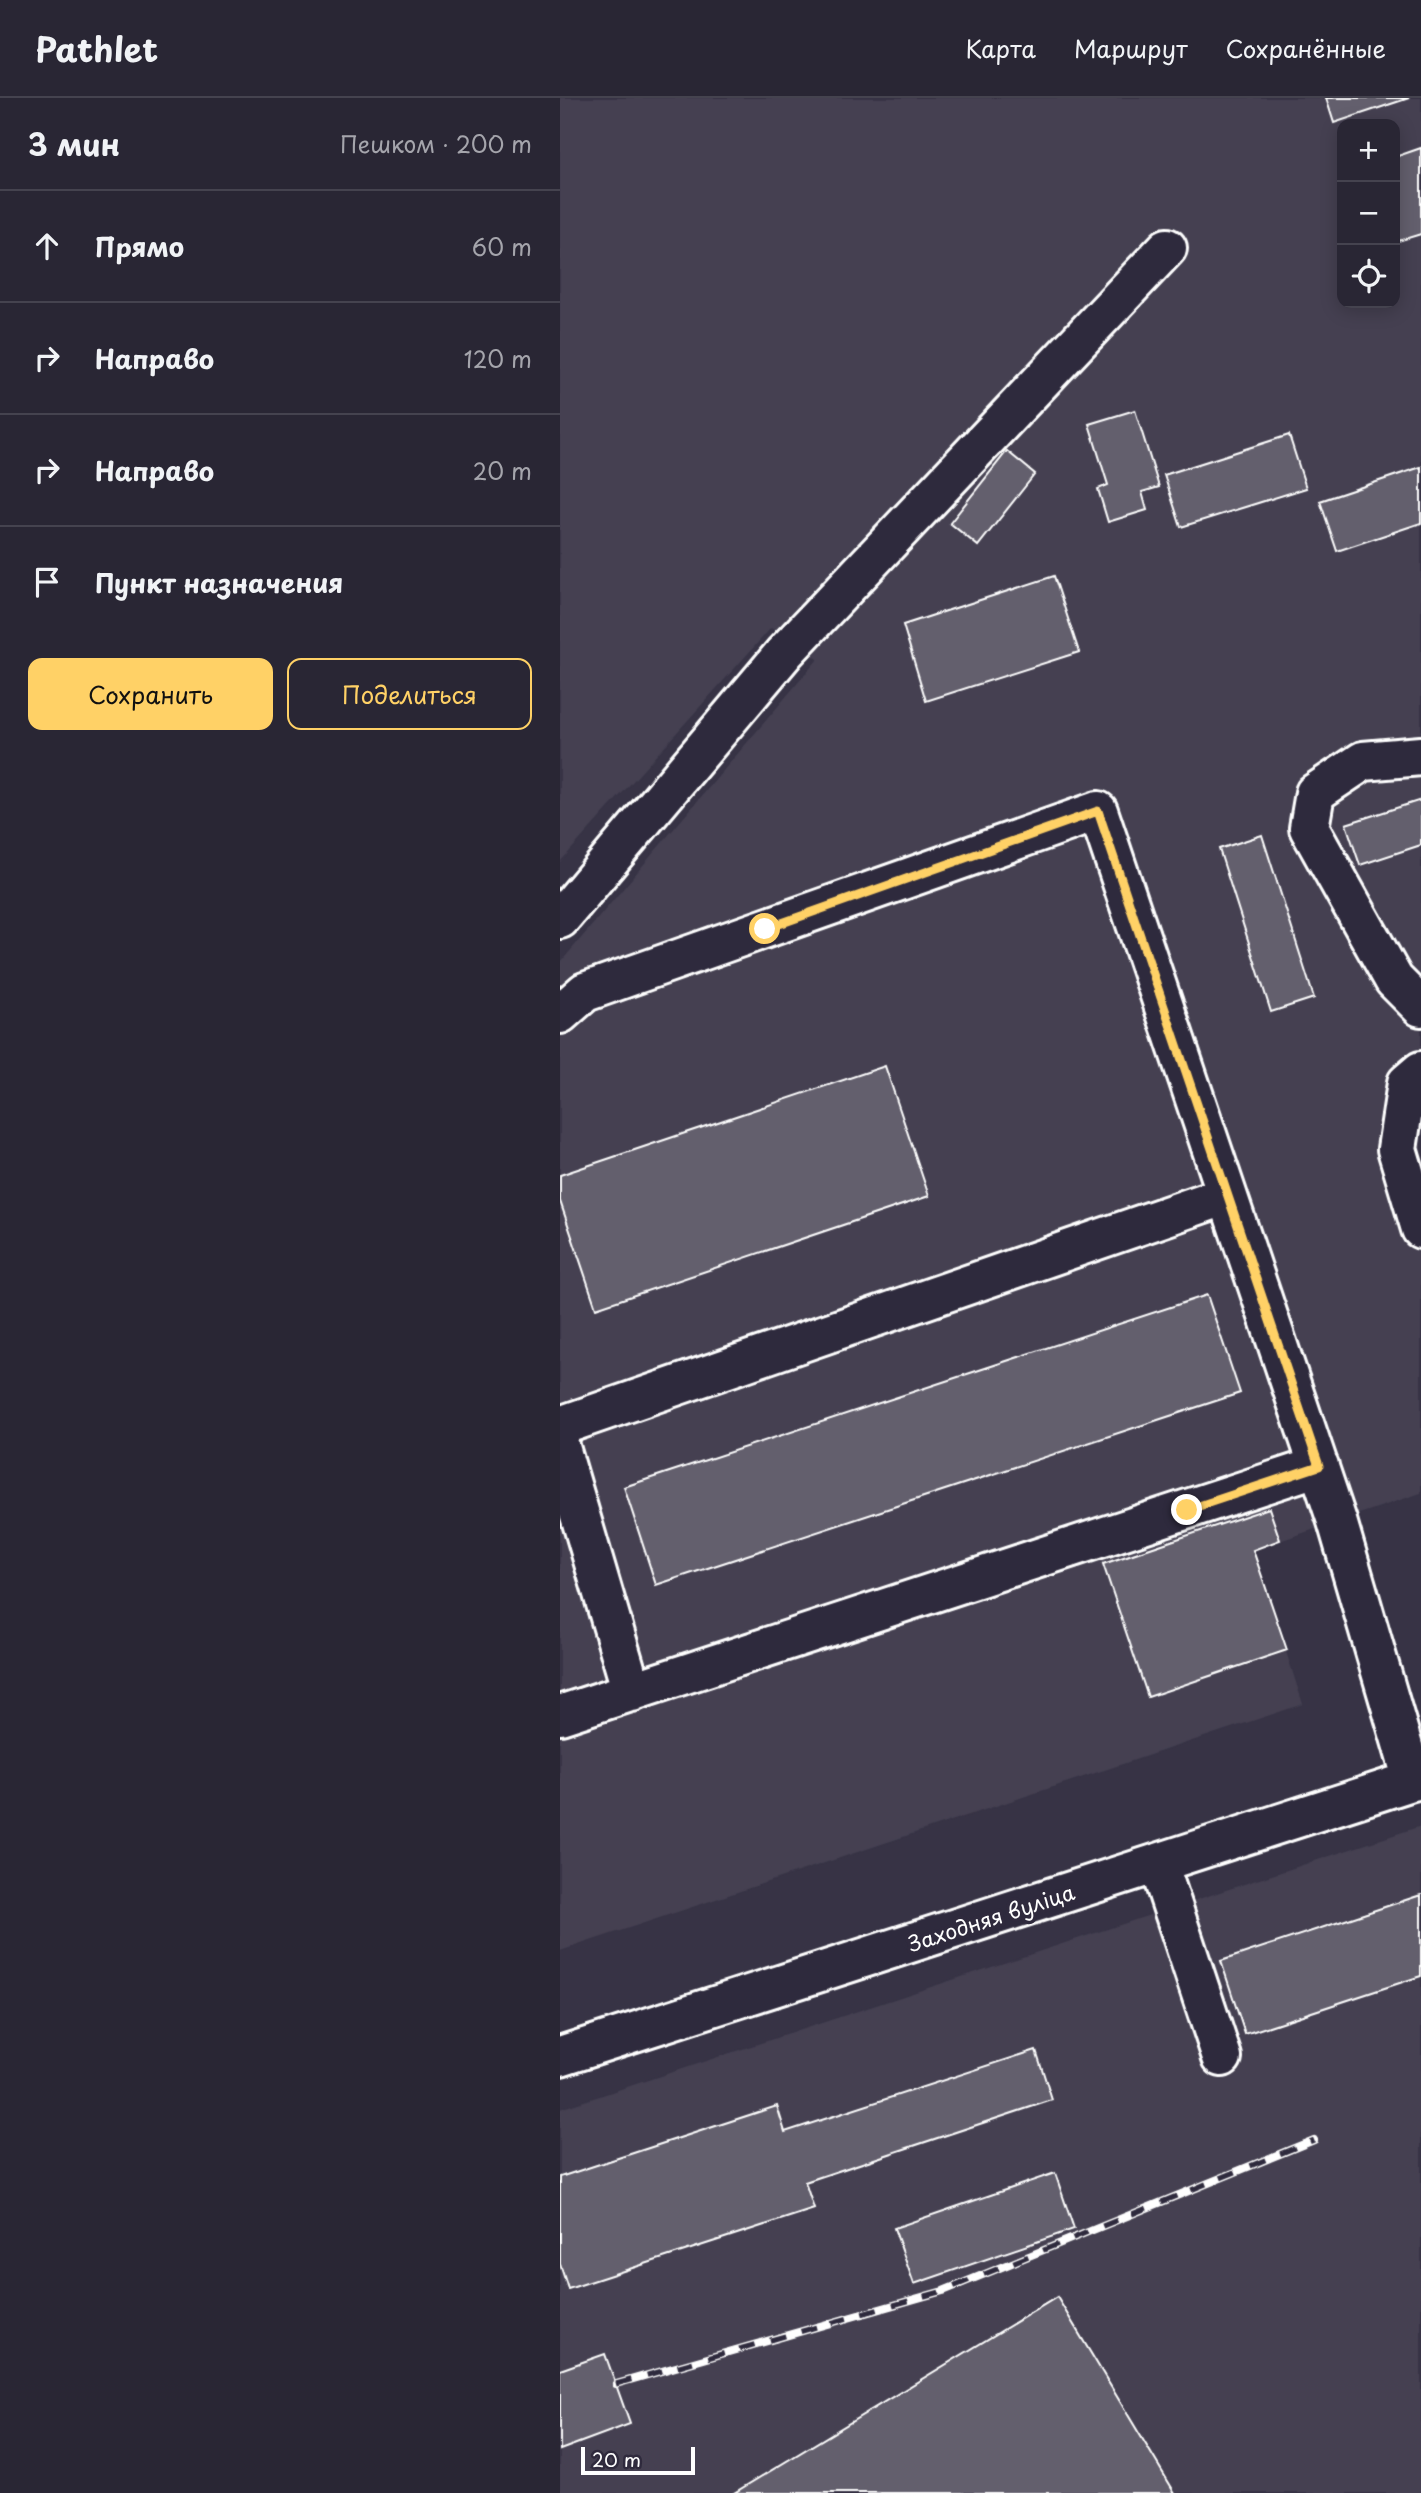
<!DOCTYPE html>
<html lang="ru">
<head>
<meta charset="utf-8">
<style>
	:root { --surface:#292634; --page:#312e3c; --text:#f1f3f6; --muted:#a5a5ac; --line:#45434f; --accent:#ffd166 }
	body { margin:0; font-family:"Playpen Sans",sans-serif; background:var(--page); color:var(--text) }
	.controls { position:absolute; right:21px; top:21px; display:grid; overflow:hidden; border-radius:14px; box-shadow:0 4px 18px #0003 }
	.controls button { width:63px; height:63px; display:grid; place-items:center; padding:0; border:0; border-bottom:2px solid var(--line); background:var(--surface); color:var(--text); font:35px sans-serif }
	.scale { position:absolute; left:21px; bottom:18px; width:114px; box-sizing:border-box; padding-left:7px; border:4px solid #fff; border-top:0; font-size:19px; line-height:24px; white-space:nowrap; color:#fff; -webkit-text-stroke:5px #2f2a3d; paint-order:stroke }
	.stop { position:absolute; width:21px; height:21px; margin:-16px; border:5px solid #ffd166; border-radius:50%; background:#fff }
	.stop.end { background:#ffd166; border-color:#fff; box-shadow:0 2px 7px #0008 }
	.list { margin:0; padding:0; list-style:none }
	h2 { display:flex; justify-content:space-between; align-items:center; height:91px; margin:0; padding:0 28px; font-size:30px }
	h2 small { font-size:23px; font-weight:400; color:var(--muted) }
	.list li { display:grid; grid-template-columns:46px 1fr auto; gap:21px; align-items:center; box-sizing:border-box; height:112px; padding:0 28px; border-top:2px solid var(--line) }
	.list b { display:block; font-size:26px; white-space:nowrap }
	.list em { font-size:23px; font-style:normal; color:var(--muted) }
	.actions { display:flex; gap:14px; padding:21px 28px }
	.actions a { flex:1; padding:16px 0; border:2px solid var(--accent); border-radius:14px; text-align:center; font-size:24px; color:var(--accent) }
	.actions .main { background:var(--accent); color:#111 }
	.icon { flex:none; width:38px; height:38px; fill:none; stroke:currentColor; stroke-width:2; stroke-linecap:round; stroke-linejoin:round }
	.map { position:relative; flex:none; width:861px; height:2395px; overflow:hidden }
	header { display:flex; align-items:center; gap:42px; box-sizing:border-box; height:98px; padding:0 35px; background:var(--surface); border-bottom:2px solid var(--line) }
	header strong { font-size:33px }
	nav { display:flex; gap:38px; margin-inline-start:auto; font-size:24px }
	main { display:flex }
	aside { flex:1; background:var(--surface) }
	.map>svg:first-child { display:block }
	.built { fill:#444051; fill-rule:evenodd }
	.building { fill:#635f6d; stroke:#fff; stroke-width:2 }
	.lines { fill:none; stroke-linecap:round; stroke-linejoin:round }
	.minor-casing { stroke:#fff; stroke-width:44 }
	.minor { stroke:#2f2a3d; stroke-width:38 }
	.rail-casing { stroke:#fff; stroke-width:8 }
	.rail { stroke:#2f2a3d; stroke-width:5; stroke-dasharray:16; stroke-linecap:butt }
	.route { stroke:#ffd166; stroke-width:9 }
	.labels { text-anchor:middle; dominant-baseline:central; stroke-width:7; stroke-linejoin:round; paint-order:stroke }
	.street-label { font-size:21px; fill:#fff; stroke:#2f2a3d }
</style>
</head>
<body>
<header>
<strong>Pathlet</strong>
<nav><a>Карта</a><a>Маршрут</a><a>Сохранённые</a></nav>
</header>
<main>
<aside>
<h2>3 мин<small>Пешком · 200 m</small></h2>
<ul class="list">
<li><svg class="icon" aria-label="ahead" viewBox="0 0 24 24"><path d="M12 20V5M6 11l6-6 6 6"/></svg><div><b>Прямо</b></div><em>60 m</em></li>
<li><svg class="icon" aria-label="right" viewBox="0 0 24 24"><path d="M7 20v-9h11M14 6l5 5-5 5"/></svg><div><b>Направо</b></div><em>120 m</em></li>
<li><svg class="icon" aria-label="right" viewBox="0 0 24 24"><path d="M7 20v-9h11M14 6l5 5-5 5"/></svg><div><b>Направо</b></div><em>20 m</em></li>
<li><svg class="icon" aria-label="arrive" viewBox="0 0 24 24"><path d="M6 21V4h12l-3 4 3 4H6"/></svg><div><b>Пункт назначения</b></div></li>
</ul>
<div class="actions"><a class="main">Сохранить</a><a>Поделиться</a></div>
</aside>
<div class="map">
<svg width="861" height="2395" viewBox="0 0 861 2395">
	<rect width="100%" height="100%" fill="#373345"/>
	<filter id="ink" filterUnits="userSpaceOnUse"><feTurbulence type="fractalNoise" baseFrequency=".0143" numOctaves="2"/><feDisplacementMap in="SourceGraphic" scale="14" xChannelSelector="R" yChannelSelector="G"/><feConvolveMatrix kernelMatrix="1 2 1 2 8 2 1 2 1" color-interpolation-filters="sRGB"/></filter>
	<g filter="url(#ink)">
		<!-- built -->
		<path class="built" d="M0,0H861V1395L693,1452L743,1606L0,1853V865L258,561L211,530L0,764ZM782,26H835V205H782Z
			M861,1728V2395H0V2011Z"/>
		<!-- building -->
		<path class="building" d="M766,0H849L774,25Z
			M861,50V136L835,144V59Z
			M575,312L599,389L582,394L587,412L548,424L538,391L548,387L529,326Z
			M729,337L746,390L621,429L604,377Z
			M447,353L475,376L418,448L390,425Z
			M861,369V425L777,453L760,403Z
			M494,478L519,554L366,603L343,527Z
			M861,702V747L800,767L786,726Z
			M702,737L754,900L711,914L659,751Z
			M325,968L369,1098L36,1210L0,1103V1077Z
			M647,1197L680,1295L96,1487L64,1389Z
			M709,1410L720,1442L693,1452L727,1552L588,1599L543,1466Z
			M861,1797V1878L685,1936L661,1863Z
			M476,1952L492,2002L245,2084L254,2111L8,2191L0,2166V2079L217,2008L225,2034Z
			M495,2075L514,2131L354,2186L334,2130Z
			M497,2199L615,2395H174Z
			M45,2256L70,2326L0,2352V2272Z"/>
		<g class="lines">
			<defs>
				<path id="minor" d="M861,658L803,663L755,695L749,730L834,882L861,909
					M0,821L225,554L607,150
					M0,916L25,894L538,713L777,1423L853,1683
					M861,973L847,985L837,1051L861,1131
					M0,1328L667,1097
					M0,1349L72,1594
					M0,1617L759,1368
					M598,1765L662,1959
					M0,1958L861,1680"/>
			</defs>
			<!-- minor casing -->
			<use href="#minor" class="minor-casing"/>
			<!-- minor -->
			<use href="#minor" class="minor"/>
			<defs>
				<path id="rail" d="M56,2286L383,2193L754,2042"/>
			</defs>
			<!-- rail casing -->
			<use href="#rail" class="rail-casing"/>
			<!-- rail -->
			<use href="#rail" class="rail"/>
		</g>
	</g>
	<g class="lines" filter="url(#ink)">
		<!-- route -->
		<path class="route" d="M205,831L538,713L759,1368L627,1412"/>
	</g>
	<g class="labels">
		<!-- street labels -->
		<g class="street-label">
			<text transform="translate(431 1819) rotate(-18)">Заходняя вуліца</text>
		</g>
	</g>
</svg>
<div class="controls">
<button>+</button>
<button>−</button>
<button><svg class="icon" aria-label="locate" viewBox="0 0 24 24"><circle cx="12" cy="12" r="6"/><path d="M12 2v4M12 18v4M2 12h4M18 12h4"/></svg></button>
</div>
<div class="scale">20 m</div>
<div class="stop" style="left:205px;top:831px"></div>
<div class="stop end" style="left:627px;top:1412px"></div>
</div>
</main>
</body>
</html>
